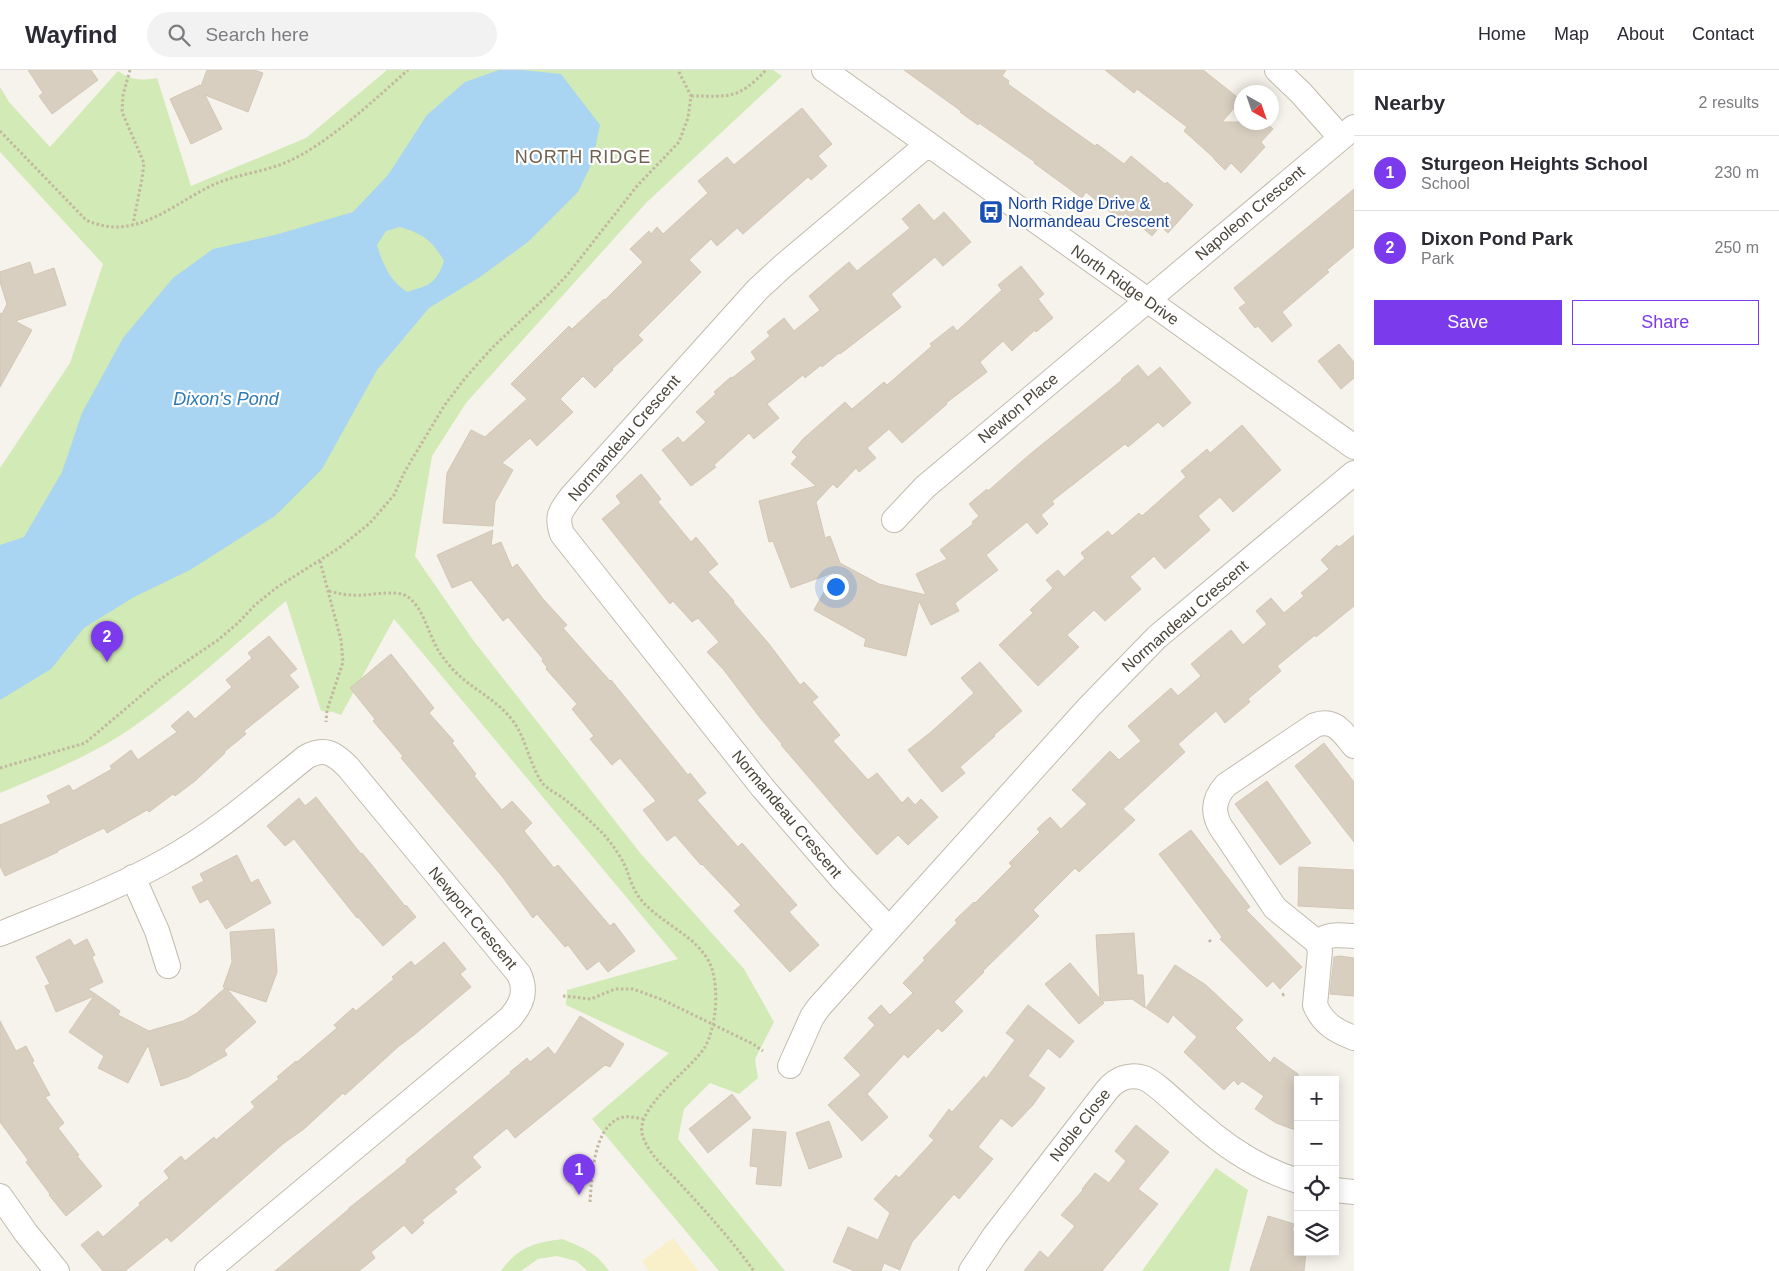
<!DOCTYPE html>
<html lang="en">
<head>
<meta charset="utf-8">
<style>
	:root { --surface:#fff; --page:#f2f2f3; --text:#2b2b33; --muted:#7c7c81; --line:#e1e1e2; --accent:#7c3aed }
	body { margin:0; font-family:Arial,sans-serif; background:var(--page); color:var(--text) }
	.controls { position:absolute; right:15px; bottom:15px; display:grid; overflow:hidden; border-radius:0px; box-shadow:0 2px 12px #0003 }
	.controls button { width:45px; height:45px; display:grid; place-items:center; padding:0; border:0; border-bottom:1px solid var(--line); background:var(--surface); color:var(--text); font:25px sans-serif }
	.compass { position:absolute; left:1234px; top:15px; width:45px; height:45px; border-radius:50%; background:var(--surface); box-shadow:0 2px 12px #0003; rotate:140deg }
	.you { position:absolute; left:835px; top:516px; width:18px; height:18px; margin:-12px; border:4px solid #fff; border-radius:50%; background:#1a73e8; box-shadow:0 0 0 8px #1a73e833 }
	.badge { display:grid; place-items:center; width:32px; height:32px; border-radius:50%; background:var(--accent); color:#fff; font-size:16px; font-weight:700 }
	.pin { position:absolute; translate:-50% -41px; filter:drop-shadow(0 1px 2px #0008) }
	.pin::after { content:''; position:absolute; top:26px; width:18px; height:15px; background:inherit; clip-path:polygon(0 0,100% 0,50% 100%) }
	.list { margin:0; padding:0; list-style:none }
	h2 { display:flex; justify-content:space-between; align-items:center; height:65px; margin:0; padding:0 20px; font-size:21px }
	h2 small { font-size:16px; font-weight:400; color:var(--muted) }
	.list li { display:grid; grid-template-columns:32px 1fr auto; gap:15px; align-items:center; box-sizing:border-box; height:75px; padding:0 20px; border-top:1px solid var(--line) }
	.list b { display:block; font-size:19px; white-space:nowrap }
	.list p { margin:0; font-size:16px; white-space:nowrap; color:var(--muted) }
	.list em { font-size:16px; font-style:normal; color:var(--muted) }
	.actions { display:flex; gap:10px; padding:15px 20px }
	.actions a { flex:1; padding:11px 0; border:1px solid var(--accent); border-radius:0px; text-align:center; font-size:18px; color:var(--accent) }
	.actions .main { background:var(--accent); color:#fff }
	.icon { flex:none; width:28px; height:28px; fill:none; stroke:currentColor; stroke-width:2; stroke-linecap:round; stroke-linejoin:round }
	.map { position:relative; flex:none; width:1354px; height:1201px; overflow:hidden }
	header { display:flex; align-items:center; gap:30px; box-sizing:border-box; height:70px; padding:0 25px; background:var(--surface); border-bottom:1px solid var(--line) }
	header strong { font-size:24px }
	nav { display:flex; gap:28px; margin-inline-start:auto; font-size:18px }
	.search { width:350px; height:45px; background:var(--page); display:flex; align-items:center; gap:12px; box-sizing:border-box; padding:0 18px; border-radius:28px; color:var(--muted); font-size:19px }
	main { display:flex }
	aside { flex:1; background:var(--surface) }
	.map>svg:first-child { display:block }
	.green { fill:#d2eab5 }
	.sand { fill:#f9efc9 }
	.water { fill:#a9d4f2; fill-rule:evenodd }
	.building { fill:#d8cfc1; stroke:#d3c7b4 }
	.lines { fill:none; stroke-linecap:round; stroke-linejoin:round }
	.minor-casing { stroke:#c2bbae; stroke-width:26 }
	.path { stroke:#c4b79f; stroke-width:3; stroke-dasharray:2.5 2.5; stroke-linecap:butt }
	.minor { stroke:#fff; stroke-width:24 }
	.labels { text-anchor:middle; dominant-baseline:central; stroke-width:4.5; stroke-linejoin:round; paint-order:stroke }
	.transit-label { font-size:16px; fill:#164399; stroke:#fff; text-anchor:start }
	.street-label { font-size:16px; fill:#4b4439; stroke:#fff }
	.neighbourhood-label { font-size:18px; letter-spacing:1px; fill:#6e6250; stroke:#fff }
	.water-label { font-size:18px; font-style:italic; fill:#2e7ab2; stroke:#fff }
</style>
</head>
<body>
<header>
<strong>Wayfind</strong>
<div class="search"><svg class="icon" aria-label="search" viewBox="0 0 24 24"><circle cx="10" cy="10" r="6"/><path d="M15 15l6 6"/></svg>Search here</div>
<nav><a>Home</a><a>Map</a><a>About</a><a>Contact</a></nav>
</header>
<main>
<div class="map">
<svg width="1354" height="1201" viewBox="0 0 1354 1201">
	<rect width="100%" height="100%" fill="#f6f3ec"/>
	<!-- green -->
	<path class="green" d="M387,0H773L782,6L646,133L466,333L432,386L415,486L473,570L641,784L744,899L774,952L755,989L758,1008L739,1024L710,1013L684,1039L678,1069L785,1201H719L592,1049L669,983L566,935L567,920L678,889L394,549L341,645L333,642L321,641L286,531C236,573 187,619 133,657C93,685 45,704 0,723V398L70,293L103,194L0,82V17L9,32L50,77L118,1C130,10 142,11 157,8L191,116L306,68Z
		M1216,1098L1248,1120L1229,1201H1142Z
		M562,1169C582,1177 596,1182 609,1201H588L576,1191L557,1186L538,1189L521,1201H501C518,1177 534,1173 562,1169Z"/>
	<!-- sand -->
	<path class="sand" d="M673,1168L698,1201H649L642,1191Z"/>
	<!-- water -->
	<path class="water" d="M499,0H522L561,4L600,55L592,93L578,122L528,172L480,207L429,238L377,300L322,399L275,446L190,500L134,527L84,558L51,599L0,630V475L24,467L62,402L82,343L123,268L173,208L213,179L275,165L353,142L388,105L427,45L465,12ZM400,157C423,164 432,170 444,191C436,214 430,215 407,222C390,211 383,195 377,175L386,161Z"/>
	<!-- building -->
	<path class="building" d="M28,0H91L98,10L52,44L39,26L43,23Z
		M207,0H254L263,3L248,42L205,25L222,59L191,74L170,29L200,15L201,16Z
		M904,0H1006L1002,6L1009,11L1008,14L1051,45L1095,76L1097,74L1124,94L1131,86L1165,114L1167,112L1193,135L1168,163L1160,156L1152,166L1125,143L1120,150L1086,122L1082,128L1034,93L1035,92L979,53L978,55L960,42L961,41Z
		M1105,0H1203L1241,30L1222,52H1265L1273,59L1261,72L1265,77L1241,103L1231,93L1225,100L1214,89V88L1184,61L1187,57L1137,19L1134,23Z
		M802,38L832,74L818,86L827,96L811,110L808,107L743,164L737,158L717,176L711,169L689,190L701,202L638,265L643,270L612,299L613,300L595,318L583,306L560,329L573,342L537,376L530,368L502,393L513,400L495,432L493,456L443,453L447,403L471,360L485,367L527,329L511,314L569,256L572,259L604,229L605,230L643,192L630,179L649,161L651,164L657,157L663,164L708,123L698,111L727,87L734,95Z
		M1354,119V177L1327,200L1329,202L1282,242L1292,255L1272,272L1258,256L1255,258L1239,238L1246,233L1234,218Z
		M919,134L934,151L944,142L971,172L943,196L935,187L891,224L901,237L840,284L839,283L822,297L821,295L805,308L803,305L767,334L779,348L754,369L749,363L714,395L716,397L691,416L662,380L678,367L683,373L706,352L696,342L716,324L714,322L731,307L732,308L756,289L751,282L770,266L767,262L784,248L794,261L820,240L809,226L849,192L857,201L910,158L902,149Z
		M30,192L34,205L54,198L66,235L15,251L32,260L0,317V243L2,244L7,234L0,212V202Z
		M1021,196L1044,224L1038,229L1053,248L1036,262L1035,260L1012,281L1003,271L980,292L987,302L946,333L947,334L902,373L889,359L867,378L876,388L859,402L856,398L837,418L833,414L816,432L825,468L830,466L840,493L879,514L926,525L916,504L947,489L940,480L973,454L972,452L979,446L969,434L987,419L988,421L1029,385L1122,310L1121,309L1138,295L1148,307L1160,297L1191,333L1163,357L1158,352L1128,377L1125,374L1052,431L1054,434L1041,445L1048,454L1037,464L1027,452L986,485L998,500L955,533L959,541L931,555L919,531L906,586L864,576L866,569L814,540L835,502L791,518L773,471L769,472L759,431L816,416L791,394L797,387L792,382L803,369L845,332L852,339L884,312L887,315L932,276L930,274L953,256L957,261L1002,220L998,215Z
		M1339,274L1354,292V308L1341,319L1318,291Z
		M1242,355L1281,400L1233,442L1220,427L1198,446L1210,460L1165,499L1154,486L1130,507L1141,519L1105,551L1094,540L1067,565L1079,577L1038,616L999,575L1033,543L1030,540L1053,518L1046,510L1058,500L1064,507L1085,488L1081,483L1108,461L1112,466L1139,443L1142,446L1186,407L1181,401L1207,379L1210,383Z
		M641,404L661,429L658,432L691,472L696,467L718,494L708,502L734,531L733,532L769,574L800,615L804,612L818,627L812,632L840,665L833,671L868,710L877,703L902,733L908,727L915,735L921,729L938,747L908,775L898,765L877,785L849,754L781,675L782,674L761,649L723,599L707,582L719,572L698,548L692,552L673,531L670,534L602,449L621,433L616,426Z
		M493,460L491,476L501,472L512,498L517,494L543,529L567,555L563,558L610,611L611,610L688,705L690,703L706,723L697,730L738,777L742,773L797,835L789,842L819,875L790,902L734,841L741,835L702,794L701,795L675,765L667,771L643,740L656,731L620,688L612,695L590,669L594,666L572,639L577,634L546,599L547,597L542,591L543,589L508,547L503,551L471,510L452,518L437,485Z
		M1354,465V536L1316,567L1315,565L1277,596L1281,601L1248,629L1250,632L1225,653L1216,641L1178,674L1185,682L1123,739L1135,750L1079,802L1075,798L1033,840L1039,846L983,901L984,902L954,932L963,941L942,962L938,958L908,988L904,984L867,1024L888,1047L862,1071L828,1035L861,1005L844,988L875,955L868,948L881,935L890,945L913,923L903,913L925,890L923,888L957,853L955,850L974,832L975,833L1012,796L1009,793L1040,762L1037,759L1050,747L1061,759L1087,734L1072,720L1110,681L1119,690L1141,671L1128,656L1171,618L1178,626L1201,606L1191,594L1231,560L1243,575L1267,554L1256,541L1271,528L1284,543L1304,526L1301,523L1329,499L1321,490L1337,475L1339,477Z
		M269,566L297,599L289,605L299,617L244,661L246,664L224,682L225,683L195,711L175,726L173,724L149,742L147,740L107,763L104,758L57,781L58,782L5,806L0,796V755L51,733L47,726L69,715L73,721L112,699L110,696L131,680L138,690L177,662L171,656L188,641L195,649L232,617L226,610L252,588L248,583Z
		M391,584L434,638L429,643L454,671L452,673L476,704L474,706L502,740L512,731L532,753L524,761L554,798L558,795L610,856L614,853L635,881L608,902L599,891L587,900L568,875L565,877L537,844L533,848L501,805L401,688L403,686L373,651L375,649L350,618Z
		M980,592L1022,641L994,665L995,666L960,697L965,703L942,722L908,680L931,662L974,623L961,608Z
		M1324,673L1354,712V772L1295,696Z
		M1267,711L1311,773L1280,795L1235,734Z
		M316,727L361,784L362,783L405,836L406,835L416,847L383,876L358,847L357,848L294,769L285,776L267,756L299,728L305,736Z
		M1191,760L1250,837L1246,840L1302,897L1280,919L1273,911L1267,917L1220,869L1222,867L1159,784Z
		M237,785L251,813L258,809L271,833L226,859L208,829L200,833L192,817L204,811L200,804Z
		M1299,797L1354,800V839L1298,836Z
		M274,859L277,902L266,932L227,919L256,952L224,980L227,985L188,1007L161,1016L148,975L128,1013L98,998L104,986L69,962L94,926L56,942L45,916L50,914L36,887L70,869L74,876L87,869L95,885L92,887L103,912L88,919L120,941L118,945L149,961L183,951L197,943L225,918L223,917L232,892L230,862Z
		M1134,863L1137,905H1143L1145,938L1132,929L1102,931L1104,933L1079,954L1045,914L1070,893L1100,929L1096,865Z
		M444,872L466,899L460,904L471,917L414,965L399,976L345,1025L343,1023L304,1059L284,1073L171,1172L167,1167L125,1201H103L81,1175L98,1161L103,1167L140,1135L139,1133L169,1108L164,1101L181,1086L185,1091L214,1067L216,1070L255,1037L251,1032L279,1009L277,1007L296,991L297,992L337,958L334,955L353,938L356,941L394,909L392,907L411,891L415,896Z
		M1340,886L1354,888V926L1330,924L1334,887Z
		M1175,895L1206,915L1243,950L1235,958L1270,993L1274,987L1298,1004V1061L1276,1053L1255,1039L1264,1026L1242,1011L1238,1015L1234,1010L1224,1020L1184,982L1197,967L1173,945L1168,953L1146,938Z
		M1028,935L1074,971L1060,988L1048,978L1028,1006L1045,1018L1033,1035L1012,1057L1001,1048L978,1077L993,1089L959,1129L954,1124L912,1172L900,1200L884,1193L881,1201H855L833,1192L848,1157L878,1170L890,1143L874,1129L896,1105L899,1108L934,1070L929,1066L949,1039L952,1042L984,1006L986,1009L1015,970L1006,963Z
		M580,946L624,974L610,997L605,995L515,1068L507,1058L472,1087L481,1097L454,1119L457,1122L422,1150L424,1153L412,1164L404,1155L371,1182L375,1188L359,1201H275L349,1139V1138L407,1092L406,1090L511,1003L510,1002L527,988L530,992L548,977L555,985Z
		M0,951L16,981L26,976L34,991L32,992L50,1025L45,1027L64,1053L58,1058L79,1085L77,1086L102,1116L66,1146L49,1125L50,1124L26,1092L28,1090L0,1052Z
		M732,1024L751,1048L708,1083L689,1059Z
		M829,1051L842,1087L809,1099L796,1063Z
		M1136,1055L1169,1082L1138,1119L1158,1134L1102,1201H1024L1040,1181L1048,1188L1075,1156L1061,1145L1083,1120L1082,1119L1095,1103L1109,1113L1126,1091L1115,1081Z
		M753,1059L786,1062L781,1116L756,1114L758,1097L750,1096Z
		M1268,1146L1294,1154L1292,1161L1298,1163V1182H1306L1304,1201H1250Z"/>
	<g class="lines">
		<defs>
			<path id="minor" d="M824,0L1354,377
				M1277,0L1301,23L1341,68
				M894,450L925,417L1354,57
				M1354,676C1343,663 1335,648 1315,655L1226,715C1214,728 1212,741 1220,756L1275,838L1317,872L1320,881L1315,935C1323,954 1336,961 1354,968
				M133,807L157,861L168,896
				M889,859L841,808L762,717L562,464C556,446 560,442 571,427L758,219L783,196L928,74
				M0,864C56,841 114,820 167,790C218,762 261,723 306,687C325,677 334,683 348,697L519,904C527,921 522,934 510,948L207,1201
				M1317,872C1331,863 1338,865 1354,866
				M790,996L812,947L819,937L1089,637L1157,567L1354,403
				M1335,1120L1354,1122
				M0,1126L26,1163L57,1201
				M971,1201L995,1165L1107,1020C1116,1009 1129,1003 1144,1008C1156,1012 1185,1042 1197,1051C1227,1078 1259,1099 1298,1111"/>
		</defs>
		<!-- minor casing -->
		<use href="#minor" class="minor-casing"/>
		<!-- path -->
		<path class="path" d="M130,0L123,25L122,42L144,93L142,109L133,154
			M691,26C731,26 737,30 766,0
			M0,61L86,150C136,173 173,133 215,114C238,104 264,102 287,92C328,74 374,30 408,0
			M320,491L341,570L343,592L327,640L326,652
			M329,521C337,523 344,525 352,525C368,527 395,518 408,527C424,539 428,563 438,580C441,585 445,590 449,595C467,617 496,628 513,651C526,669 529,692 541,711C545,718 556,723 563,728C577,739 593,753 605,766C613,775 621,787 626,798C629,806 632,816 637,824C654,852 701,865 712,899C719,922 716,957 705,977C691,1000 632,1039 643,1067C650,1087 671,1103 684,1118C709,1145 733,1172 754,1201
			M0,698L85,673L162,608L218,570L238,553L255,535L276,518L339,478L370,453L394,425L405,401L444,336L466,307L492,278L550,223L568,204L637,116L679,72L688,48L691,26L678,0
			M1209,870L1211,872
			M1282,925L1285,924
			M563,926L591,929L615,919H633L663,930L753,974L763,981
			M590,1132C592,1107 593,1058 620,1048C628,1045 636,1048 643,1049"/>
		<!-- minor -->
		<use href="#minor" class="minor"/>
	</g>
	<!-- icons -->
	<defs>
		<symbol id="bus-square" viewBox="-11 -11 22 22"><rect x="-9" y="-9" width="18" height="18" rx="4" fill="#1a4fb4" stroke="#fff"/><path d="M-5-6H5V4H4V6H2V4H-2V6H-4V4H-5ZM-3.5-4V0h7V-4ZM-3.5 1.2v1.5H-2V1.2ZM2 1.2v1.5H3.5V1.2Z" fill="#fff"/></symbol>
	</defs>
	<g fill-rule="evenodd">
		<use href="#bus-square" x="977" y="128" width="28" height="28"/>
	</g>
	<g class="labels">
		<!-- transit labels -->
		<g class="transit-label">
			<text x="1008" y="133">North Ridge Drive &amp;<tspan x="1008" dy="18">Normandeau Crescent</tspan></text>
		</g>
		<!-- street labels -->
		<g class="street-label">
			<text transform="translate(1250 143) rotate(-40)">Napoleon Crescent</text>
			<text transform="translate(1125 215) rotate(35)">North Ridge Drive</text>
			<text transform="translate(1018 338) rotate(-40)">Newton Place</text>
			<text transform="translate(624 368) rotate(-49)">Normandeau Crescent</text>
			<text transform="translate(1185 546) rotate(-41)">Normandeau Crescent</text>
			<text transform="translate(787 744) rotate(50)">Normandeau Crescent</text>
			<text transform="translate(473 848) rotate(50)">Newport Crescent</text>
			<text transform="translate(1080 1055) rotate(-52)">Noble Close</text>
		</g>
		<!-- neighbourhood labels -->
		<g class="neighbourhood-label">
			<text x="583" y="87">NORTH RIDGE</text>
		</g>
		<!-- water labels -->
		<g class="water-label">
			<text x="226" y="329">Dixon's Pond</text>
		</g>
	</g>
</svg>
<div class="controls">
<button>+</button>
<button>−</button>
<button><svg class="icon" aria-label="locate" viewBox="0 0 24 24"><circle cx="12" cy="12" r="6"/><path d="M12 2v4M12 18v4M2 12h4M18 12h4"/></svg></button>
<button><svg class="icon" aria-label="layers" viewBox="0 0 24 24"><path d="M12 4l9 5-9 5-9-5zM3 14l9 5 9-5"/></svg></button>
</div>
<svg class="compass" viewBox="-18 -18 36 36"><path d="M0-13l5 13h-10z" fill="#e53935"/><path d="M0 13l5-13h-10z" fill="#7c7c81"/></svg>
<div class="you"></div>
<div class="pin badge" style="left:579px;top:1125px">1</div>
<div class="pin badge" style="left:107px;top:592px">2</div>
</div>
<aside>
<h2>Nearby<small>2 results</small></h2>
<ul class="list">
<li><span class="badge">1</span><div><b>Sturgeon Heights School</b><p>School</p></div><em>230 m</em></li>
<li><span class="badge">2</span><div><b>Dixon Pond Park</b><p>Park</p></div><em>250 m</em></li>
</ul>
<div class="actions"><a class="main">Save</a><a>Share</a></div>
</aside>
</main>
</body>
</html>
